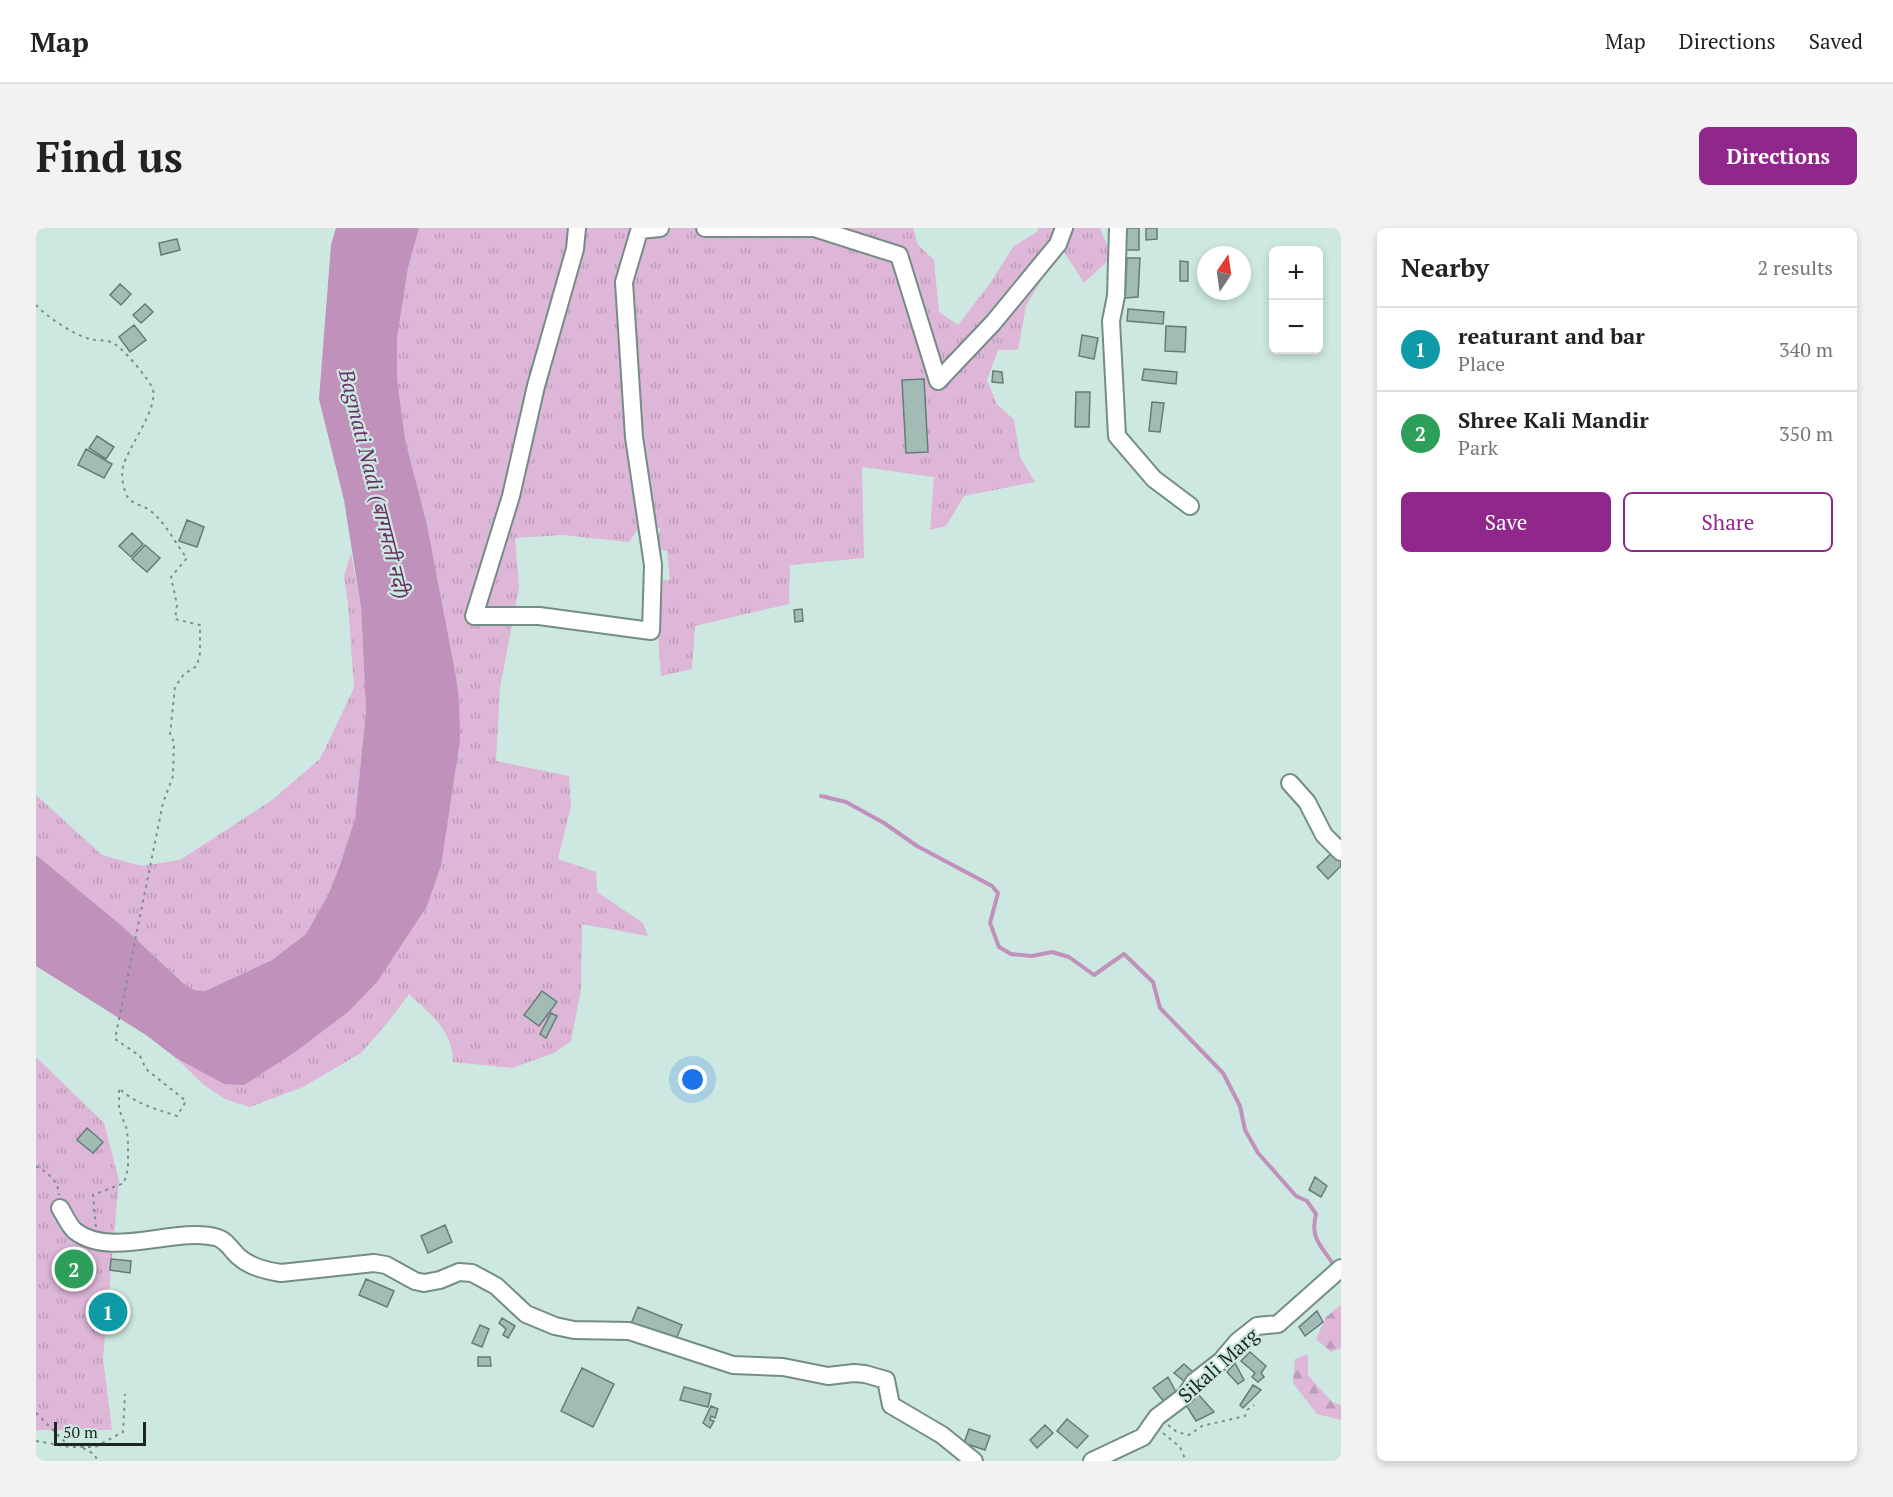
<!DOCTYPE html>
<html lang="en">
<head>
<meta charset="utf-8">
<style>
	:root { --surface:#fff; --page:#f2f2f2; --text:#222; --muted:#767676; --line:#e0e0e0; --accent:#90278b }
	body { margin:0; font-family:"PT Serif","Noto Sans Devanagari",serif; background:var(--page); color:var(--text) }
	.controls { position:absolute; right:18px; top:18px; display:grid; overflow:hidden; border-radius:9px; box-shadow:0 3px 9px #0003 }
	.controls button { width:54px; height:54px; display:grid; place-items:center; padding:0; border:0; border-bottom:2px solid var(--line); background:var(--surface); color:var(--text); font:30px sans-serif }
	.compass { position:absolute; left:1161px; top:18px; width:54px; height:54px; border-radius:50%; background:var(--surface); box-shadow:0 3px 9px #0003; rotate:13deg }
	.scale { position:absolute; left:18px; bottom:15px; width:92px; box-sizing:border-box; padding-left:6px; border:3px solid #1c2623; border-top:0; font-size:16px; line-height:21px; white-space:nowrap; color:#1c2623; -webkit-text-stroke:4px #cde8e1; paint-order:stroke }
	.you { position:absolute; left:657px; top:852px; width:21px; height:21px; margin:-15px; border:4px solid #fff; border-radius:50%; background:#1a73e8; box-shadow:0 0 0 9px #1a73e833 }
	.badge { display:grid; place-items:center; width:39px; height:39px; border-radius:50%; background:var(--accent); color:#fff; font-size:20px; font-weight:700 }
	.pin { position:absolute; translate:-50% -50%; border:3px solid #fff; box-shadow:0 2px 6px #0006 }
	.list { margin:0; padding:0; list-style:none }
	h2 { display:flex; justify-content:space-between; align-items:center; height:78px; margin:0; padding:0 24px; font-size:26px }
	h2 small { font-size:20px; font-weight:400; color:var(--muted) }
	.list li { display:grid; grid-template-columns:39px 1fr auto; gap:18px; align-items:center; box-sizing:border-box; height:84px; padding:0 24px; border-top:2px solid var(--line) }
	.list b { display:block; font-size:22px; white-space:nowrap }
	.list p { margin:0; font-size:20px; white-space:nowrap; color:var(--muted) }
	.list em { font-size:20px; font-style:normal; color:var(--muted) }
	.actions { display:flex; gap:12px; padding:18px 24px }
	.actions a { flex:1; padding:14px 0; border:2px solid var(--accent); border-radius:9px; text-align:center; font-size:21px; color:var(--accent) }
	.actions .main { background:var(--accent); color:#fff }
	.map { position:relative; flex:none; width:1305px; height:1233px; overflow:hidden; border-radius:9px }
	header { display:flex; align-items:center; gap:36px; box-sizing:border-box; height:84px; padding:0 30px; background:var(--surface); border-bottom:2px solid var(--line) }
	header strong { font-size:28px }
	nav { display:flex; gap:33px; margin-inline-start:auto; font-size:21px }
	.intro { display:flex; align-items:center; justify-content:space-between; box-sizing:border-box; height:144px; padding:0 36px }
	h1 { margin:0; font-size:42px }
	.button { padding:15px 27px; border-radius:9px; background:var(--accent); color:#fff; font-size:21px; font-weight:700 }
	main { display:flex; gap:36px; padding:0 36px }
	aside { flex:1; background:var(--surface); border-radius:9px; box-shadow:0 3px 9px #0003 }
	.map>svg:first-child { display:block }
	.grass { fill:url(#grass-tufts) }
	.forest { fill:url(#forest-firs) }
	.water { fill:#c091bb }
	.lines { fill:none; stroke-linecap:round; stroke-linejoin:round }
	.stream { stroke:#c091bb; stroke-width:4 }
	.building { fill:#a2bcb5; stroke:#647d76; stroke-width:1.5 }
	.minor-casing { stroke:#748d86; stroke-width:20 }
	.path { stroke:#7c8f8a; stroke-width:2; stroke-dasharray:3 4.5; stroke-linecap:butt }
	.minor { stroke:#fff; stroke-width:16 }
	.labels { text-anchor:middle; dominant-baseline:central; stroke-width:4.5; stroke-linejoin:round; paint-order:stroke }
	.street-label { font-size:20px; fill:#1c2623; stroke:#cde8e1 }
	.water-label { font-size:21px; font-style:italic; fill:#6a3066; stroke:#cde8e1 }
</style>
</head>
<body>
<header>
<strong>Map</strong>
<nav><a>Map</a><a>Directions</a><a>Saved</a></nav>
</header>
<div class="intro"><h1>Find us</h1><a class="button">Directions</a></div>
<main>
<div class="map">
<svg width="1305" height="1233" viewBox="0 0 1305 1233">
	<defs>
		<pattern id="grass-tufts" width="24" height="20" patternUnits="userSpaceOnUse" patternTransform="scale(1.5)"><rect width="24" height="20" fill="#ddb6d8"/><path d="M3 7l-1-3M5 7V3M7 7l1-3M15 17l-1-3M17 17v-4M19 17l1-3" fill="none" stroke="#bd9cb9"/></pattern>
		<pattern id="forest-firs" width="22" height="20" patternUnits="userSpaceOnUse" patternTransform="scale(1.5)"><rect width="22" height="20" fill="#ddb6d8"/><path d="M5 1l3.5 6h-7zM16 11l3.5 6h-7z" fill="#bd9cb9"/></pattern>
	</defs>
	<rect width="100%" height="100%" fill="#cde8e1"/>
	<!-- grass -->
	<path class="grass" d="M383,0H877L882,17L898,32L903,84L922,97L955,54L977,19L1002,3V0H1064L1076,29L1048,55L1028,24L1009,46L990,78L982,122H962L951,152L961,176L978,192L984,229L999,254L928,268L910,298L894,302L898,249L826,239L828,330L754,337L753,376L659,398L656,441L625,448L622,408L623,353L634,352L631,323L621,321L624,300L604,298L593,314L526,307L479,310L483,359L464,460L460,533L533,548L535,578L522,631L560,644L561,664L607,695L612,708L546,696L545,762L535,813L518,825L476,840L417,834C416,801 395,787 373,766L352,794L325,825L267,859L214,879L189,871L168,857L140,830L188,856L391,678L405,638L409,605L419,443L391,297L369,211L361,150V110L372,40Z
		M315,325L325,380L330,483L319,591L304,637L292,667L270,706L236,732L169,763L158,762L147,755L85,697L0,627V567L66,627L105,638L144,632L236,572L284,531L318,460L312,376L308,348Z
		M0,829L68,895L83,952L67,1130L76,1202H0Z"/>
	<!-- forest -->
	<path class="forest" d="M1305,1077V1120L1295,1124L1280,1111L1290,1089Z
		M1272,1126V1147L1296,1174L1305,1177V1192L1281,1186L1257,1155L1259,1131Z"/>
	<!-- water -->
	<path class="water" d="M300,0H383L372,40L361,110V150L369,211L391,297L419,443L423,471L424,512L405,638L391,678L341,754L312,784L259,824L208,857L188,856L140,830L110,807L0,738V627L85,697L147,755L158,762L169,763L236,732L270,706L292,667L304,637L319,591L330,483L325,380L308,272L283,171L295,17Z"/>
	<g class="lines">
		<!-- stream -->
		<path class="stream" d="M785,568L810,574L848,595L881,618L956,658L962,665L954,695L963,719L975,726L996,728L1016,724L1033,729L1058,747L1088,726L1117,754L1124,780L1187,845L1204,878L1209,902L1222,925L1260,968L1271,973L1280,986C1274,1010 1284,1016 1297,1036L1301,1038"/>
	</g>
	<!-- building -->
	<path class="building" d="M1090,0H1103V22H1089Z
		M1110,0H1121V11L1110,12Z
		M141,11L144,22L125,27L123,15Z
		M1091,30H1104L1102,69L1089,70Z
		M1144,33L1152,34V53H1144Z
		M84,56L95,66L85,77L74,67Z
		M109,76L117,84L105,95L97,87Z
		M1092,81L1128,84L1127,96L1091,93Z
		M98,97L110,112L94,124L83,109Z
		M1130,98L1150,99L1149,124L1129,123Z
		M1046,107L1062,110L1058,131L1043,128Z
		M1108,141L1141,144L1140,156L1106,152Z
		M957,143L966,144L967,155L956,154Z
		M888,151L892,224L870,225L866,152Z
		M1040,164H1054L1053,199H1039Z
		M1116,174L1128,175L1124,204L1113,203Z
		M61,208L78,219L70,231L53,220Z
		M50,221L76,236L68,250L42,237Z
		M151,292L168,299L161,319L143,313Z
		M96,305L107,316L95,329L83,318Z
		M109,317L124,330L111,344L96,331Z
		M766,381L767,393L759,394L758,382Z
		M1297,624L1305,633V638L1292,651L1281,639Z
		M506,763L521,774L503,798L488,787Z
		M515,785L521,788L510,810L504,806Z
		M51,900L67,914L57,925L41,912Z
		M1279,949L1291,958L1285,969L1273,962Z
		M409,997L416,1014L392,1025L385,1008Z
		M75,1031L95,1033L94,1045L74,1042Z
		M330,1051L358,1063L351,1079L323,1067Z
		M65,1071L80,1072L78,1098L63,1097Z
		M602,1079L646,1097L638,1116L594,1098Z
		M1281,1083L1287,1094L1269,1108L1263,1099Z
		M466,1090L479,1098L472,1110L467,1107L470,1101L463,1095Z
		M444,1097L453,1101L446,1119L436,1115Z
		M1214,1124L1230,1138L1225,1145L1228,1149L1222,1154L1216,1149L1219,1145L1205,1133Z
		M442,1129H454L455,1138H442Z
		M1199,1135L1208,1152L1202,1156L1191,1144Z
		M1148,1136L1157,1144L1148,1153L1138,1145Z
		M546,1140L578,1156L557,1199L525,1183Z
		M1132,1149L1141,1166L1129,1175L1117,1160Z
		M1217,1157L1225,1162L1207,1180L1204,1177Z
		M648,1159L675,1166L672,1179L644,1172Z
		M1162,1166L1178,1184L1160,1193L1150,1177Z
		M675,1178L682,1181L679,1190L675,1188L674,1192L678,1193L674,1200L667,1195Z
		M1031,1191L1052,1208L1041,1220L1021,1203Z
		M1009,1197L1017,1205L1001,1220L994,1212Z
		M933,1201L954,1208L949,1222L928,1215Z"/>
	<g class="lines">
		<defs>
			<path id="minor" d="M541,0L539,21L500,158L475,268L438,388H503L615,403L617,337L598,209L588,54L604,0
				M669,0H778L863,27L902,153L957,95L1022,16L1028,0
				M1082,0L1080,68L1075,93L1081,208L1118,251L1154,278
				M604,2L624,0
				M1254,555L1271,574L1288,607L1305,624
				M24,980C28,986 33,998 39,1003C75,1031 137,999 179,1009C190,1011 195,1022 203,1029C214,1039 231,1043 245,1045L338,1035L350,1037L379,1053L388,1055L404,1052L423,1044L436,1045L460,1058L490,1086L519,1098L538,1102L593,1103L697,1137L747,1139L792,1148L818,1145L829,1146L850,1152L855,1177L906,1207L938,1233
				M1056,1233L1107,1209L1121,1189L1150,1167L1158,1154L1185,1133L1202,1113L1221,1098L1242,1096L1305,1040"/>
		</defs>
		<!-- minor casing -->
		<use href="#minor" class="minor-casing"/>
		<!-- path -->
		<path class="path" d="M0,77C11,89 38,107 54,111C61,113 70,111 77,115C88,121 110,148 116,159C125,178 91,220 87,239C85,248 87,258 90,266C94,276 104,276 112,281C130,294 138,314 151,330L135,349L141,377L139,391L164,397V425L161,438L148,446L139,459L134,507L138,514L137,548L127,575L79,811L104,828L110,841L150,873L141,888C120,881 99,876 83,860V881L91,902L92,915V940L88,955L57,967L60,999
			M0,938C12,945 22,952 23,967
			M0,1185L32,1217
			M1132,1197L1141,1204L1153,1207L1166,1198L1209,1188L1211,1182L1218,1177
			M1127,1205L1144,1219L1150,1233
			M0,1213L34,1219H59L87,1204L89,1166
			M47,1220L58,1226L62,1233"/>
		<!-- minor -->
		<use href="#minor" class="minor"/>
	</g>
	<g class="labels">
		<!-- street labels -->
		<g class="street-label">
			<text transform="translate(1182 1137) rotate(-42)">Sikali Marg</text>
		</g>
		<!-- water labels -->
		<g class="water-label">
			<text transform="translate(339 256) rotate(76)">Bagmati Nadi (बागमती नदी)</text>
		</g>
	</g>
</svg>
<div class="controls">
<button>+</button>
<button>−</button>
</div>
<svg class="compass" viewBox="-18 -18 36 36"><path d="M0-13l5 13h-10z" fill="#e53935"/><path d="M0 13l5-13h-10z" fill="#767676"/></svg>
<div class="scale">50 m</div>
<div class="you"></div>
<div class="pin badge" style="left:72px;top:1084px;background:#0f9aa8">1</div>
<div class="pin badge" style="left:38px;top:1041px;background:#2e9e5b">2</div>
</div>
<aside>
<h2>Nearby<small>2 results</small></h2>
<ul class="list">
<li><span class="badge" style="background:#0f9aa8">1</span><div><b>reaturant and bar</b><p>Place</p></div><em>340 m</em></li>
<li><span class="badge" style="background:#2e9e5b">2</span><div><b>Shree Kali Mandir</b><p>Park</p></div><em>350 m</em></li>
</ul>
<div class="actions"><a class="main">Save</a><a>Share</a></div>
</aside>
</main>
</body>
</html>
